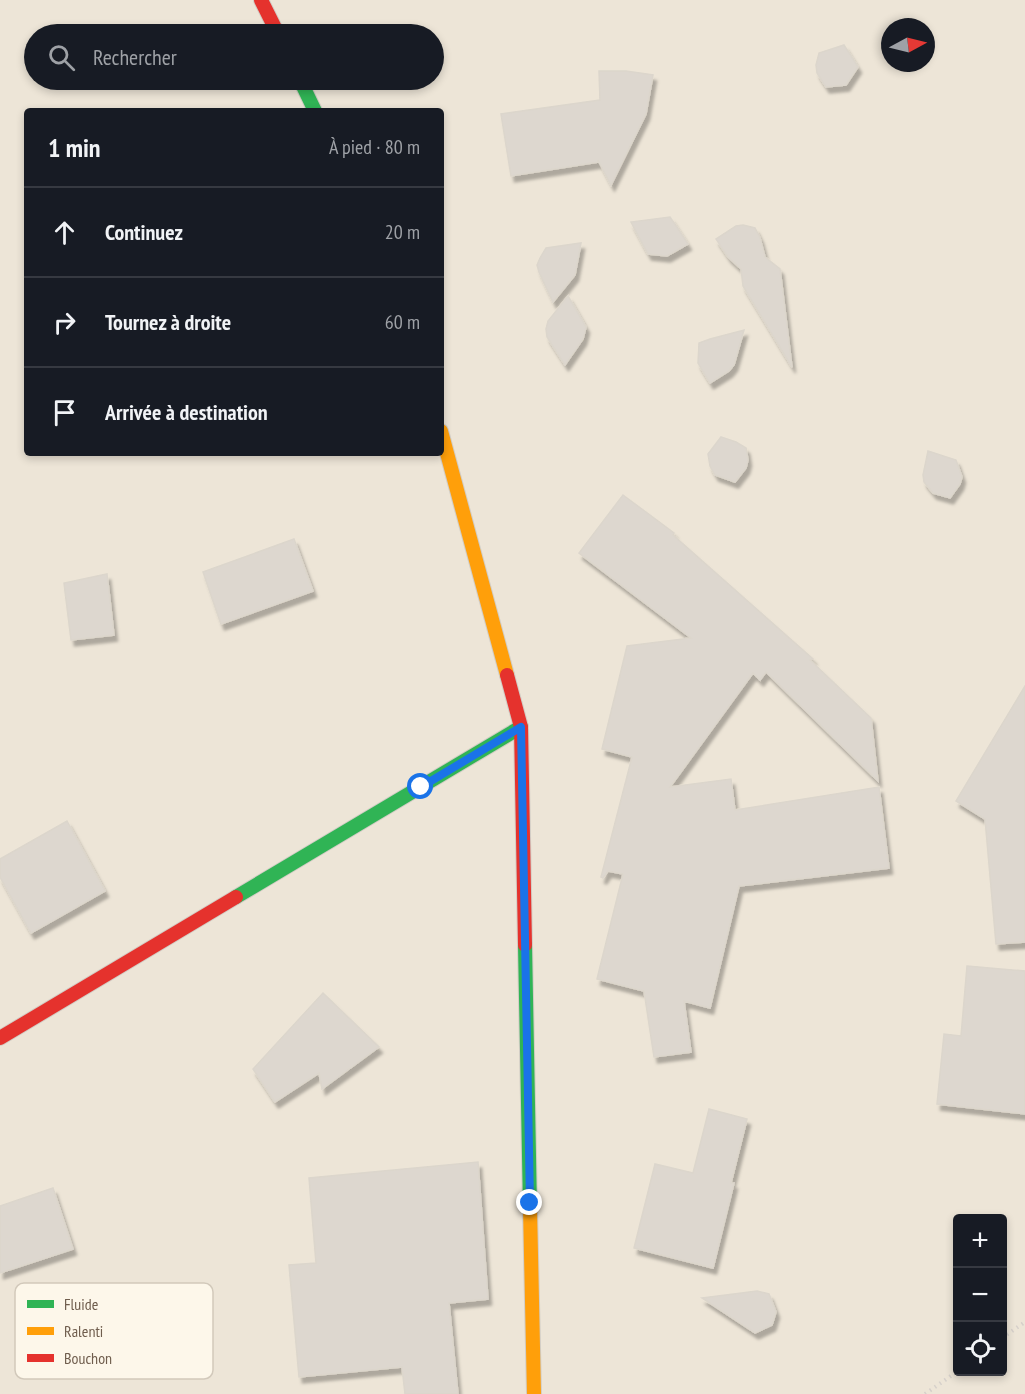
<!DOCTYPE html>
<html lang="fr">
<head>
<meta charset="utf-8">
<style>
	:root { --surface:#171b24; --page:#20242c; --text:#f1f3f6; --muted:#9ea1a6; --line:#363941 }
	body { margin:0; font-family:"PT Sans Narrow",sans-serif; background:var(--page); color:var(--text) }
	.controls { position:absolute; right:18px; bottom:18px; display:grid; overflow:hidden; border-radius:6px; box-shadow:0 3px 9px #0003 }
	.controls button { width:54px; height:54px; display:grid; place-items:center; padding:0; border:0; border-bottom:2px solid var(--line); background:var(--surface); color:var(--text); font:30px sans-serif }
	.compass { position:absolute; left:881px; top:18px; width:54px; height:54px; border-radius:50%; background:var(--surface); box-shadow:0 3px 9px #0003; rotate:83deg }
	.stop { position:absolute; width:18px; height:18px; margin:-14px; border:4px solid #1a73e8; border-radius:50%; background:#fff }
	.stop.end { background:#1a73e8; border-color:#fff; box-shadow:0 2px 6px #0008 }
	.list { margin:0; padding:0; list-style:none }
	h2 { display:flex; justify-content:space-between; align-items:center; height:78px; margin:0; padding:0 24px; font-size:26px }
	h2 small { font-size:20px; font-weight:400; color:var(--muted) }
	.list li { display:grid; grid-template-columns:39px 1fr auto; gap:18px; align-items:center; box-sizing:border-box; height:90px; padding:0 24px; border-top:2px solid var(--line) }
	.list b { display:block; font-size:22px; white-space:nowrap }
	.list em { font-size:20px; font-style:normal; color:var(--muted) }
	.icon { flex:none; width:33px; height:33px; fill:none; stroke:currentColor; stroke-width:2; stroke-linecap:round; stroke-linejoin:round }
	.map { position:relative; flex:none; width:1025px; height:1394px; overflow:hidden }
	.search { position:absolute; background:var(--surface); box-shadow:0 3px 9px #0003; left:24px; top:24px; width:420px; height:66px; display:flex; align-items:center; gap:15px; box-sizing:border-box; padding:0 21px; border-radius:33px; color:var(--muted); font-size:22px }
	.panel { position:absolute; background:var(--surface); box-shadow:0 3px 9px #0003; left:24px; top:108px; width:420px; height:348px; border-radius:6px }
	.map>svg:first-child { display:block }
	.residential { fill:#ede5d7; fill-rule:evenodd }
	.building { fill:#ddd7cf; stroke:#dcd6cc; stroke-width:1.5; filter:url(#shadow) }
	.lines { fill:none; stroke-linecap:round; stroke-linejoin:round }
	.fast-casing { stroke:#d2cdc5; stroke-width:16 }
	.slow-casing { stroke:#d2cdc5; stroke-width:16 }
	.jam-casing { stroke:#d2cdc5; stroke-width:16 }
	.path { stroke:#d6d0ca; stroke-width:4; stroke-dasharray:1.5 4.5; stroke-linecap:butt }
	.fast { stroke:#30b455; stroke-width:14 }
	.slow { stroke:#ff9f0a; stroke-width:14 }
	.jam { stroke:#e5322d; stroke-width:14 }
	.route { stroke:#1a73e8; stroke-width:8 }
	.key { fill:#fdf7ea; stroke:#d2c9bb; stroke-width:1.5 }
	.key-label { font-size:16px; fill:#6f5d4d }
</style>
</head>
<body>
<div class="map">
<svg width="1025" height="1394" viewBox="0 0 1025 1394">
	<defs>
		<filter id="shadow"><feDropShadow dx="3.5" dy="6" stdDeviation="1.5" flood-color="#0004"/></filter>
	</defs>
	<rect width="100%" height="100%" fill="#f4f1e9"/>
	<!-- residential -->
	<path class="residential" d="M0,0H1025V1394H0ZM890,27H926V63H890ZM34,34H434V80H34ZM27,111H441V453H27ZM958,1218H1002V1372H958Z"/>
	<!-- building -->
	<path class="building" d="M844,45L858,67L846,85L826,87L817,73L816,65L819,53Z
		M599,71H626L653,75L646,114L611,185L598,160V162L511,176L501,114L600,100Z
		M670,217L688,244L667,256L648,254L631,222Z
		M743,225L755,228L760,238L765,257L780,269L792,367L743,286L741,269L728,257L716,239L736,226Z
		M581,243L575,275L553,302L539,272L537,265L540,258L546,248Z
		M568,296L586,327L583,339L565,365L547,337L546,329L548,321Z
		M744,330L734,365L729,371L710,383L698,363L699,343L710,339Z
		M721,437L736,442L746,448L748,460L746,468L735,482L715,475L710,466L708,454Z
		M928,451L956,460L962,477L960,484L950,498L933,493L924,482L923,475Z
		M623,495L674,533L673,535L813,659L810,660L871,718L878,781L766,672L760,680L753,673L670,787L731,779L735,810L879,787L889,868L739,886L710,1008L684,1001L691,1052L654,1057L644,991L597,979L623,874L608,871L603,878L601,877L632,757L602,749L627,646L691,638L579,553Z
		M294,539L313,591L221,624L203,572Z
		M107,574L114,635L71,640L64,583Z
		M1025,686V942L996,944L985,819L956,801Z
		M67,821L105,891L31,933L0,877V859Z
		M967,966L1025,971V1114L937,1104L944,1034L961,1036Z
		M323,993L379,1047L322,1089L319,1073L275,1102L253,1069Z
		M709,1109L747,1119L731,1183H734L713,1268L634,1248L655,1164L693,1173Z
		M478,1162L488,1299L449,1303L458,1394H405L402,1367L299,1377L289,1265L316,1263L309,1178Z
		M53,1188L73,1249L0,1273V1206Z
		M757,1291L769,1294L776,1312L772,1325L755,1333L702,1298Z"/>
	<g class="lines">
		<defs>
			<path id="fast" d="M300,80L315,111
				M236,897L521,727
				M525,945L530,1208"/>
			<path id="slow" d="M441,431L507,675
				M530,1208L534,1394"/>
			<path id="jam" d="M261,0L278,34
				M507,675L521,727L525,945
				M0,1038L236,897"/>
		</defs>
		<!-- fast casing -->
		<use href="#fast" class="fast-casing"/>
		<!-- slow casing -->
		<use href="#slow" class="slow-casing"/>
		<!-- jam casing -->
		<use href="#jam" class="jam-casing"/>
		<!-- path -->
		<path class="path" d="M1002,1338L1025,1322
			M925,1394L958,1371"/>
		<!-- fast -->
		<use href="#fast" class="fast"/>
		<!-- slow -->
		<use href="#slow" class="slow"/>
		<!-- jam -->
		<use href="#jam" class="jam"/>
	</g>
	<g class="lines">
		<!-- route -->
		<path class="route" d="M421,787L521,727L530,1203"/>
	</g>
	<!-- legend -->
	<rect x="15" y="1283" width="198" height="96" rx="9" class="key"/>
	<rect x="27" y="1300" width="27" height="8" fill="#30b455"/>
	<rect x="27" y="1327" width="27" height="8" fill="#ff9f0a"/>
	<rect x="27" y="1354" width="27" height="8" fill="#e5322d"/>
	<g class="key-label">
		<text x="64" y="1310">Fluide</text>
		<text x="64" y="1337">Ralenti</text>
		<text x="64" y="1364">Bouchon</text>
	</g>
</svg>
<div class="controls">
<button>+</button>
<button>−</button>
<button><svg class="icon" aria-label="locate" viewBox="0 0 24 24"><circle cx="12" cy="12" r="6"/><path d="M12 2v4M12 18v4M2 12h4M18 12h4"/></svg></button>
</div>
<svg class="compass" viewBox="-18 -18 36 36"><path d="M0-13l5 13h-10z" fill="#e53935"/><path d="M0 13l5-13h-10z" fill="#9ea1a6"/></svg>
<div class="stop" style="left:421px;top:787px"></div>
<div class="stop end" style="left:530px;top:1203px"></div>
<div class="search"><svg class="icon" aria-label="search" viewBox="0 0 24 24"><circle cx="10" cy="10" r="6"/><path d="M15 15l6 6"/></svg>Rechercher</div>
<section class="panel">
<h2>1 min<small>À pied · 80 m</small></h2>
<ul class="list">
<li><svg class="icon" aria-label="ahead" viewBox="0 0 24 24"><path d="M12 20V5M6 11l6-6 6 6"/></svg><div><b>Continuez</b></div><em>20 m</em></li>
<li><svg class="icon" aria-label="right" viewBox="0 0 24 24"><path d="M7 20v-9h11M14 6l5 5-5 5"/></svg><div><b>Tournez à droite</b></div><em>60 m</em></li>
<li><svg class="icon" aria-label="arrive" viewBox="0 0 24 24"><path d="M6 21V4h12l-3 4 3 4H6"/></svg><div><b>Arrivée à destination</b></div></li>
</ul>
</section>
</div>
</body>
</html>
